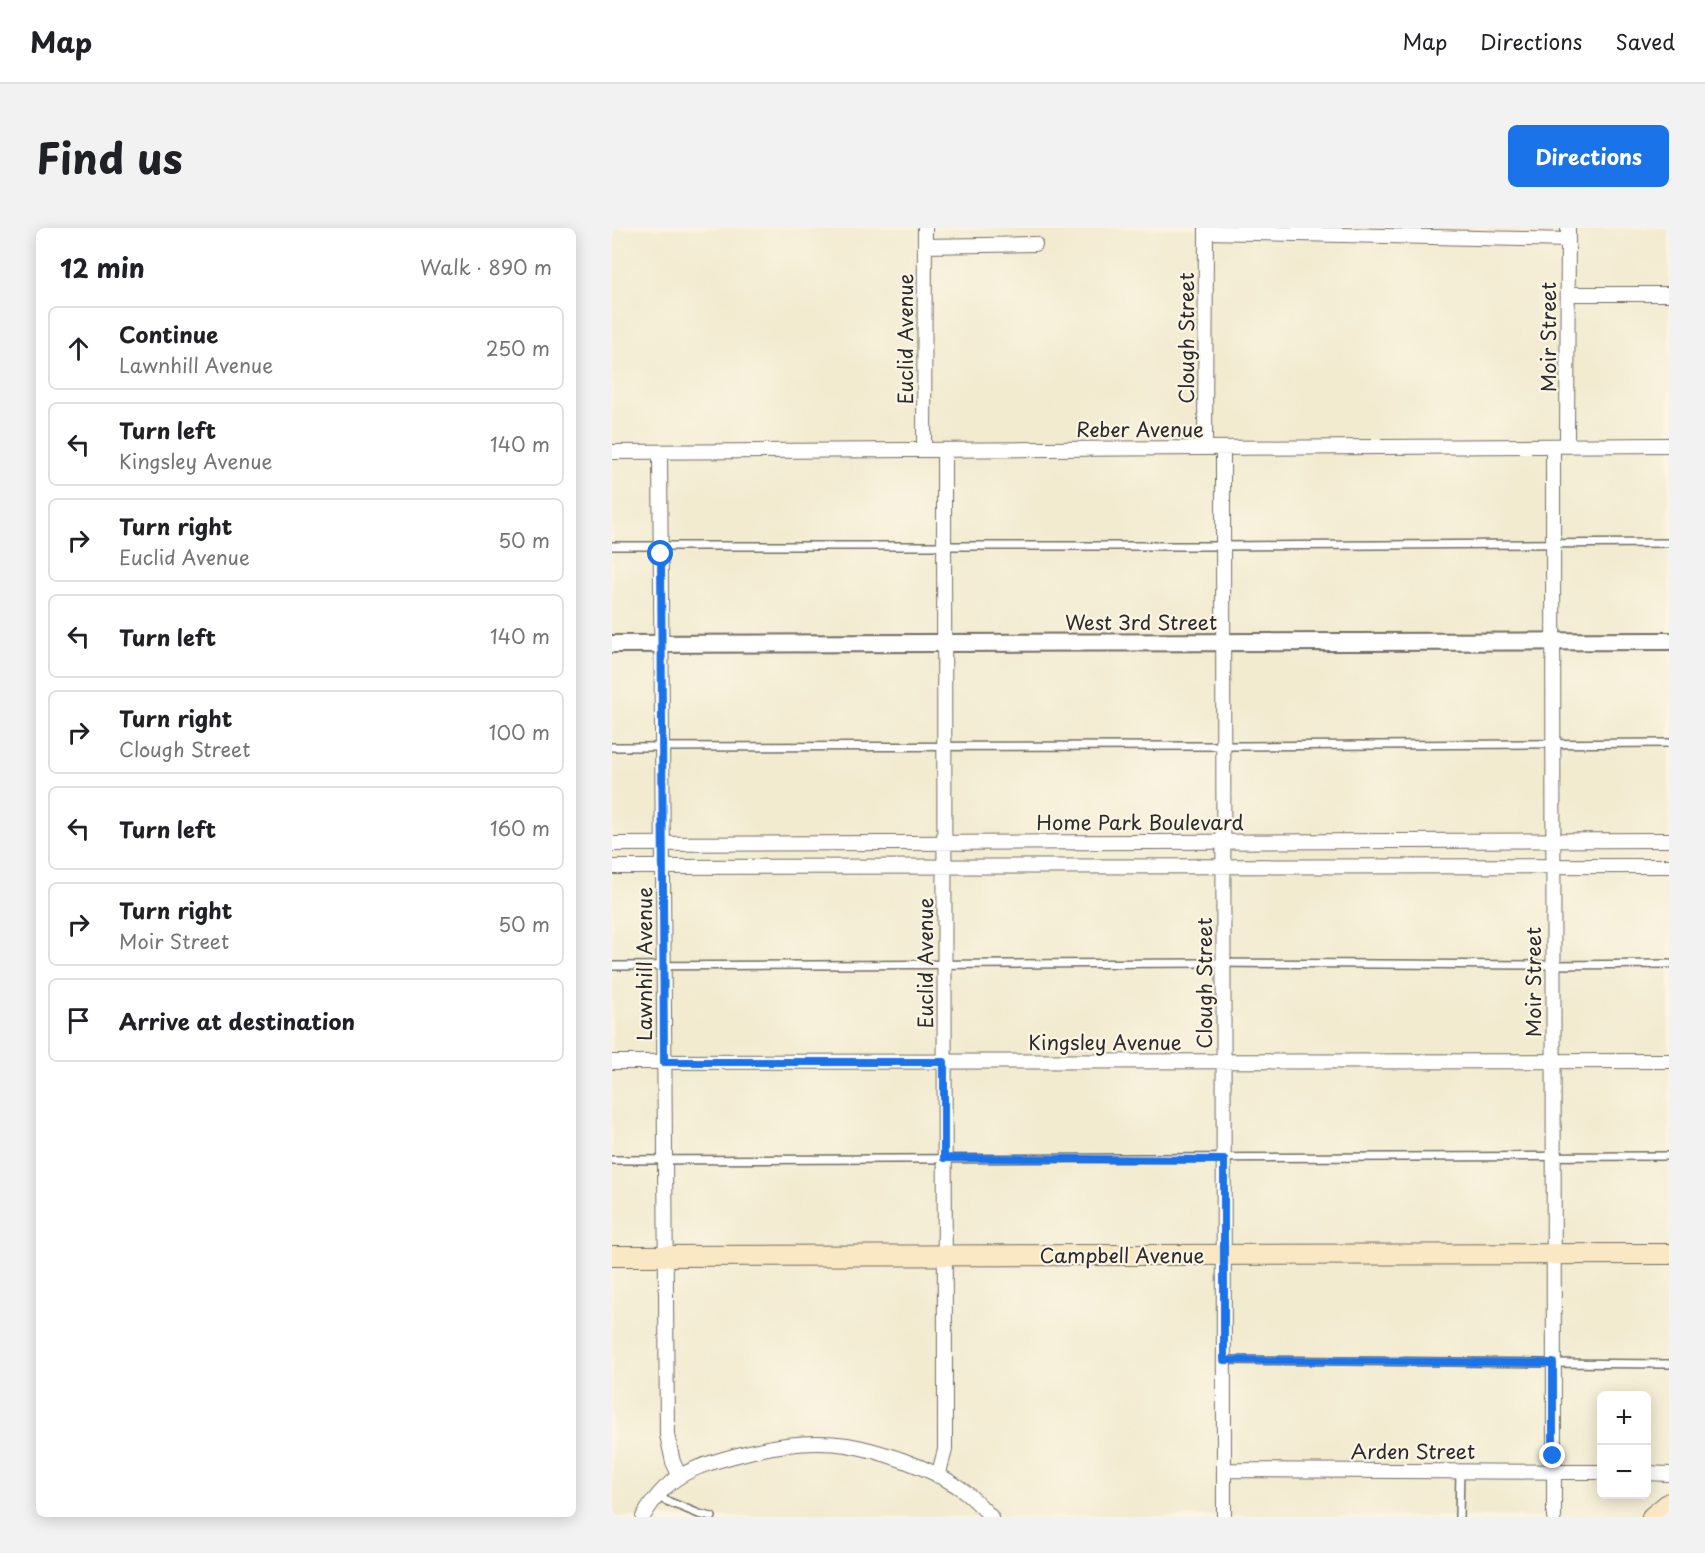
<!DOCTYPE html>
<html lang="en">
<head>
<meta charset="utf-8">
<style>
	:root { --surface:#fff; --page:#f2f2f2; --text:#202124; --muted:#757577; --line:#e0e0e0; --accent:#1a73e8 }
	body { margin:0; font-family:"Playpen Sans",sans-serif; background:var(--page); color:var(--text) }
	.controls { position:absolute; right:18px; bottom:18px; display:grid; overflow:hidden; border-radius:9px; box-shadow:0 3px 15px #0003 }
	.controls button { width:54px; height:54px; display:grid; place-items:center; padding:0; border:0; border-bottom:2px solid var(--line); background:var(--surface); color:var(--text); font:30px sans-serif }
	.stop { position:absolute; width:18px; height:18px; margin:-14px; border:4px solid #1a73e8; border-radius:50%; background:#fff }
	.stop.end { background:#1a73e8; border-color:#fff; box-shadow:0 2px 6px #0008 }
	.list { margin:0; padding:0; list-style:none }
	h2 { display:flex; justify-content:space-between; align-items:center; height:78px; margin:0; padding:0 24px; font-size:26px }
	h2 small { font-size:20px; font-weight:400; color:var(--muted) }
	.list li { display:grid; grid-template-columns:39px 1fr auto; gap:18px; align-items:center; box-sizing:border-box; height:84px; margin:0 12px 12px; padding:0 12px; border:2px solid var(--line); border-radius:9px }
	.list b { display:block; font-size:22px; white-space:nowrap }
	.list p { margin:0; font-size:20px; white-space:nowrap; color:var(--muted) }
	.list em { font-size:20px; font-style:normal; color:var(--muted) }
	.icon { flex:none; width:33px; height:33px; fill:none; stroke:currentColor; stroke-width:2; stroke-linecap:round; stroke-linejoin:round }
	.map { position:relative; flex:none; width:1057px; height:1289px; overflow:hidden; border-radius:9px }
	header { display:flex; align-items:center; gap:36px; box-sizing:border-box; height:84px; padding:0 30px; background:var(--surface); border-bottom:2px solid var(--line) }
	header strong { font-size:28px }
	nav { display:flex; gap:33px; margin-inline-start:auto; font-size:21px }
	.intro { display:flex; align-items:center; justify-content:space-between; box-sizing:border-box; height:144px; padding:0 36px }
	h1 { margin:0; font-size:42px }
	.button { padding:15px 27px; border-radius:9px; background:var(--accent); color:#fff; font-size:21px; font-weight:700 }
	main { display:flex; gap:36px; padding:0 36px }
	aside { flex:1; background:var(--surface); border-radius:9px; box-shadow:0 3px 15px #0003 }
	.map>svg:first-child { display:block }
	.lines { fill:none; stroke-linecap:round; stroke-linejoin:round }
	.service-casing { stroke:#716e65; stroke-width:10 }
	.minor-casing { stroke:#716e65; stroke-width:16 }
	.tertiary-casing { stroke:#716e65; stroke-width:20 }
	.secondary-casing { stroke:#716e65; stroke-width:22 }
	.service { stroke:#fff; stroke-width:7 }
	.minor { stroke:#fff; stroke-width:14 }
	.tertiary { stroke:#fff; stroke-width:16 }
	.secondary { stroke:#fae7c3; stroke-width:20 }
	.route { stroke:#1a73e8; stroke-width:8 }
	.labels { text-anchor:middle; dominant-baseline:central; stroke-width:4.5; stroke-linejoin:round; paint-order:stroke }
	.street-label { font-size:20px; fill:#2b2b2b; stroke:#fcf5e5 }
</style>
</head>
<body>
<header>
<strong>Map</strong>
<nav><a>Map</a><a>Directions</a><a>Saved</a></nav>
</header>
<div class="intro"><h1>Find us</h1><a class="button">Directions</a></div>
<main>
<aside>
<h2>12 min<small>Walk · 890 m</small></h2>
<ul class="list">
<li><svg class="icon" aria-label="ahead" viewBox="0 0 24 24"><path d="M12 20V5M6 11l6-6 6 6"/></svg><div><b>Continue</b><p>Lawnhill Avenue</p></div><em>250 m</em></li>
<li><svg class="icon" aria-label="left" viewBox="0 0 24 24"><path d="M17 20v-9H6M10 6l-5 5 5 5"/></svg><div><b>Turn left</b><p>Kingsley Avenue</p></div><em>140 m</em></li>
<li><svg class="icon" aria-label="right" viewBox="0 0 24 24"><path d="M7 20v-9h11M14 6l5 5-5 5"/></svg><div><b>Turn right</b><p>Euclid Avenue</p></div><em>50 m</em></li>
<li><svg class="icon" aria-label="left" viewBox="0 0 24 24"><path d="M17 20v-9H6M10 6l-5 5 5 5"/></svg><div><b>Turn left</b></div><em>140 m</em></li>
<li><svg class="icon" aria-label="right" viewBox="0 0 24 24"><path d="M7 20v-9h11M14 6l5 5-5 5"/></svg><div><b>Turn right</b><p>Clough Street</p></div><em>100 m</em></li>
<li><svg class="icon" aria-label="left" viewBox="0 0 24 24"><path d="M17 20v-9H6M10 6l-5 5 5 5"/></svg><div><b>Turn left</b></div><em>160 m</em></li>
<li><svg class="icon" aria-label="right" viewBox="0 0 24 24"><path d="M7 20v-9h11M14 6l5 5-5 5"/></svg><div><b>Turn right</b><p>Moir Street</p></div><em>50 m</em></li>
<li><svg class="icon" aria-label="arrive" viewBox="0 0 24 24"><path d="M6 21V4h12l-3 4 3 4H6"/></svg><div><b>Arrive at destination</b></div></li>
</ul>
</aside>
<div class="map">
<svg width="1057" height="1289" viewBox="0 0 1057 1289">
	<rect width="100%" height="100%" fill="#fcf5e5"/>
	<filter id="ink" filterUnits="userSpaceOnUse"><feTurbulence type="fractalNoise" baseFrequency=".0167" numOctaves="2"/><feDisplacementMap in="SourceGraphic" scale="12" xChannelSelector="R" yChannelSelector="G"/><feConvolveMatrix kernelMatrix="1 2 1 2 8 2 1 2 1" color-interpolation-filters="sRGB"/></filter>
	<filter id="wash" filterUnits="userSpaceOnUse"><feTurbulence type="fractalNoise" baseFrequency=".008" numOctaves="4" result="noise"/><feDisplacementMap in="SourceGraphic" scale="24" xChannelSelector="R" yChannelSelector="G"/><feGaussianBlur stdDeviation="1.35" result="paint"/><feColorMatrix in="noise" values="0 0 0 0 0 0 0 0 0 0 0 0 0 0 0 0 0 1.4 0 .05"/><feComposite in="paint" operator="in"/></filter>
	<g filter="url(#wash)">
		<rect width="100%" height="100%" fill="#f2ebd0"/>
	</g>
	<g filter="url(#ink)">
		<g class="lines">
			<defs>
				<path id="service" d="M0,318H611L1057,315
					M0,519L629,518L1057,515
					M0,738L596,735L941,737L1057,736
					M0,932L1057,928
					M612,1132L1057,1136
					M45,1269L87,1286L100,1289
					M847,1289L848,1243"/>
				<path id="minor" d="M594,4L956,12
					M313,18L423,16
					M956,66H1057
					M941,218L942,1289
					M955,218L956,0
					M593,220L594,0
					M611,220L612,1289
					M312,222L313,0
					M0,224L1057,217
					M48,224L55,1207L61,1234L67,1247
					M0,616L1057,612
					M0,639L1057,638
					M0,834L1057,833
					M612,1242L990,1244
					M1034,1245L1057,1246
					M326,1248L333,1222L332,222
					M31,1289C54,1248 79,1240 122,1228C157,1218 198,1212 235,1217C269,1223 316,1239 345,1258C358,1266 369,1278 379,1289"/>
				<path id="tertiary" d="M0,416L1057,413"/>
				<path id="secondary" d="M0,1028L1057,1026
					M1040,1289L1057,1275"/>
			</defs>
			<!-- service casing -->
			<use href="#service" class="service-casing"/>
			<!-- minor casing -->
			<use href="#minor" class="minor-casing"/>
			<!-- tertiary casing -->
			<use href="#tertiary" class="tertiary-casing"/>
			<!-- secondary casing -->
			<use href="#secondary" class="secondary-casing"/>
			<!-- service -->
			<use href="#service" class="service"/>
			<!-- minor -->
			<use href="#minor" class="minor"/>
			<!-- tertiary -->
			<use href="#tertiary" class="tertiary"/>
			<!-- secondary -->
			<use href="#secondary" class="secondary"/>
		</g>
	</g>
	<g class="lines" filter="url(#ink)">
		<!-- route -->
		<path class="route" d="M49,326L52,834H332V930L612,932V1132L941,1135V1228"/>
	</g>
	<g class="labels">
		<!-- street labels -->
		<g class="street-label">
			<text transform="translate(936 109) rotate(-90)">Moir Street</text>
			<text transform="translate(574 110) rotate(-90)">Clough Street</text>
			<text transform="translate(293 111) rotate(-90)">Euclid Avenue</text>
			<text x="528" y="201">Reber Avenue</text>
			<text x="529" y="394">West 3rd Street</text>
			<text x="528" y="594">Home Park Boulevard</text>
			<text transform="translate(313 735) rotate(-90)">Euclid Avenue</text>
			<text transform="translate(32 736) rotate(-90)">Lawnhill Avenue</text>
			<text transform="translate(921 754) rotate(-90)">Moir Street</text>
			<text transform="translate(592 755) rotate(-90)">Clough Street</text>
			<text x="493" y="814">Kingsley Avenue</text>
			<text x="510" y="1027">Campbell Avenue</text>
			<text x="801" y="1223">Arden Street</text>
		</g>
	</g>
</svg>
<div class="controls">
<button>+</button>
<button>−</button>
</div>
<div class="stop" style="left:49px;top:326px"></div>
<div class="stop end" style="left:941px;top:1228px"></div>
</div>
</main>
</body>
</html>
